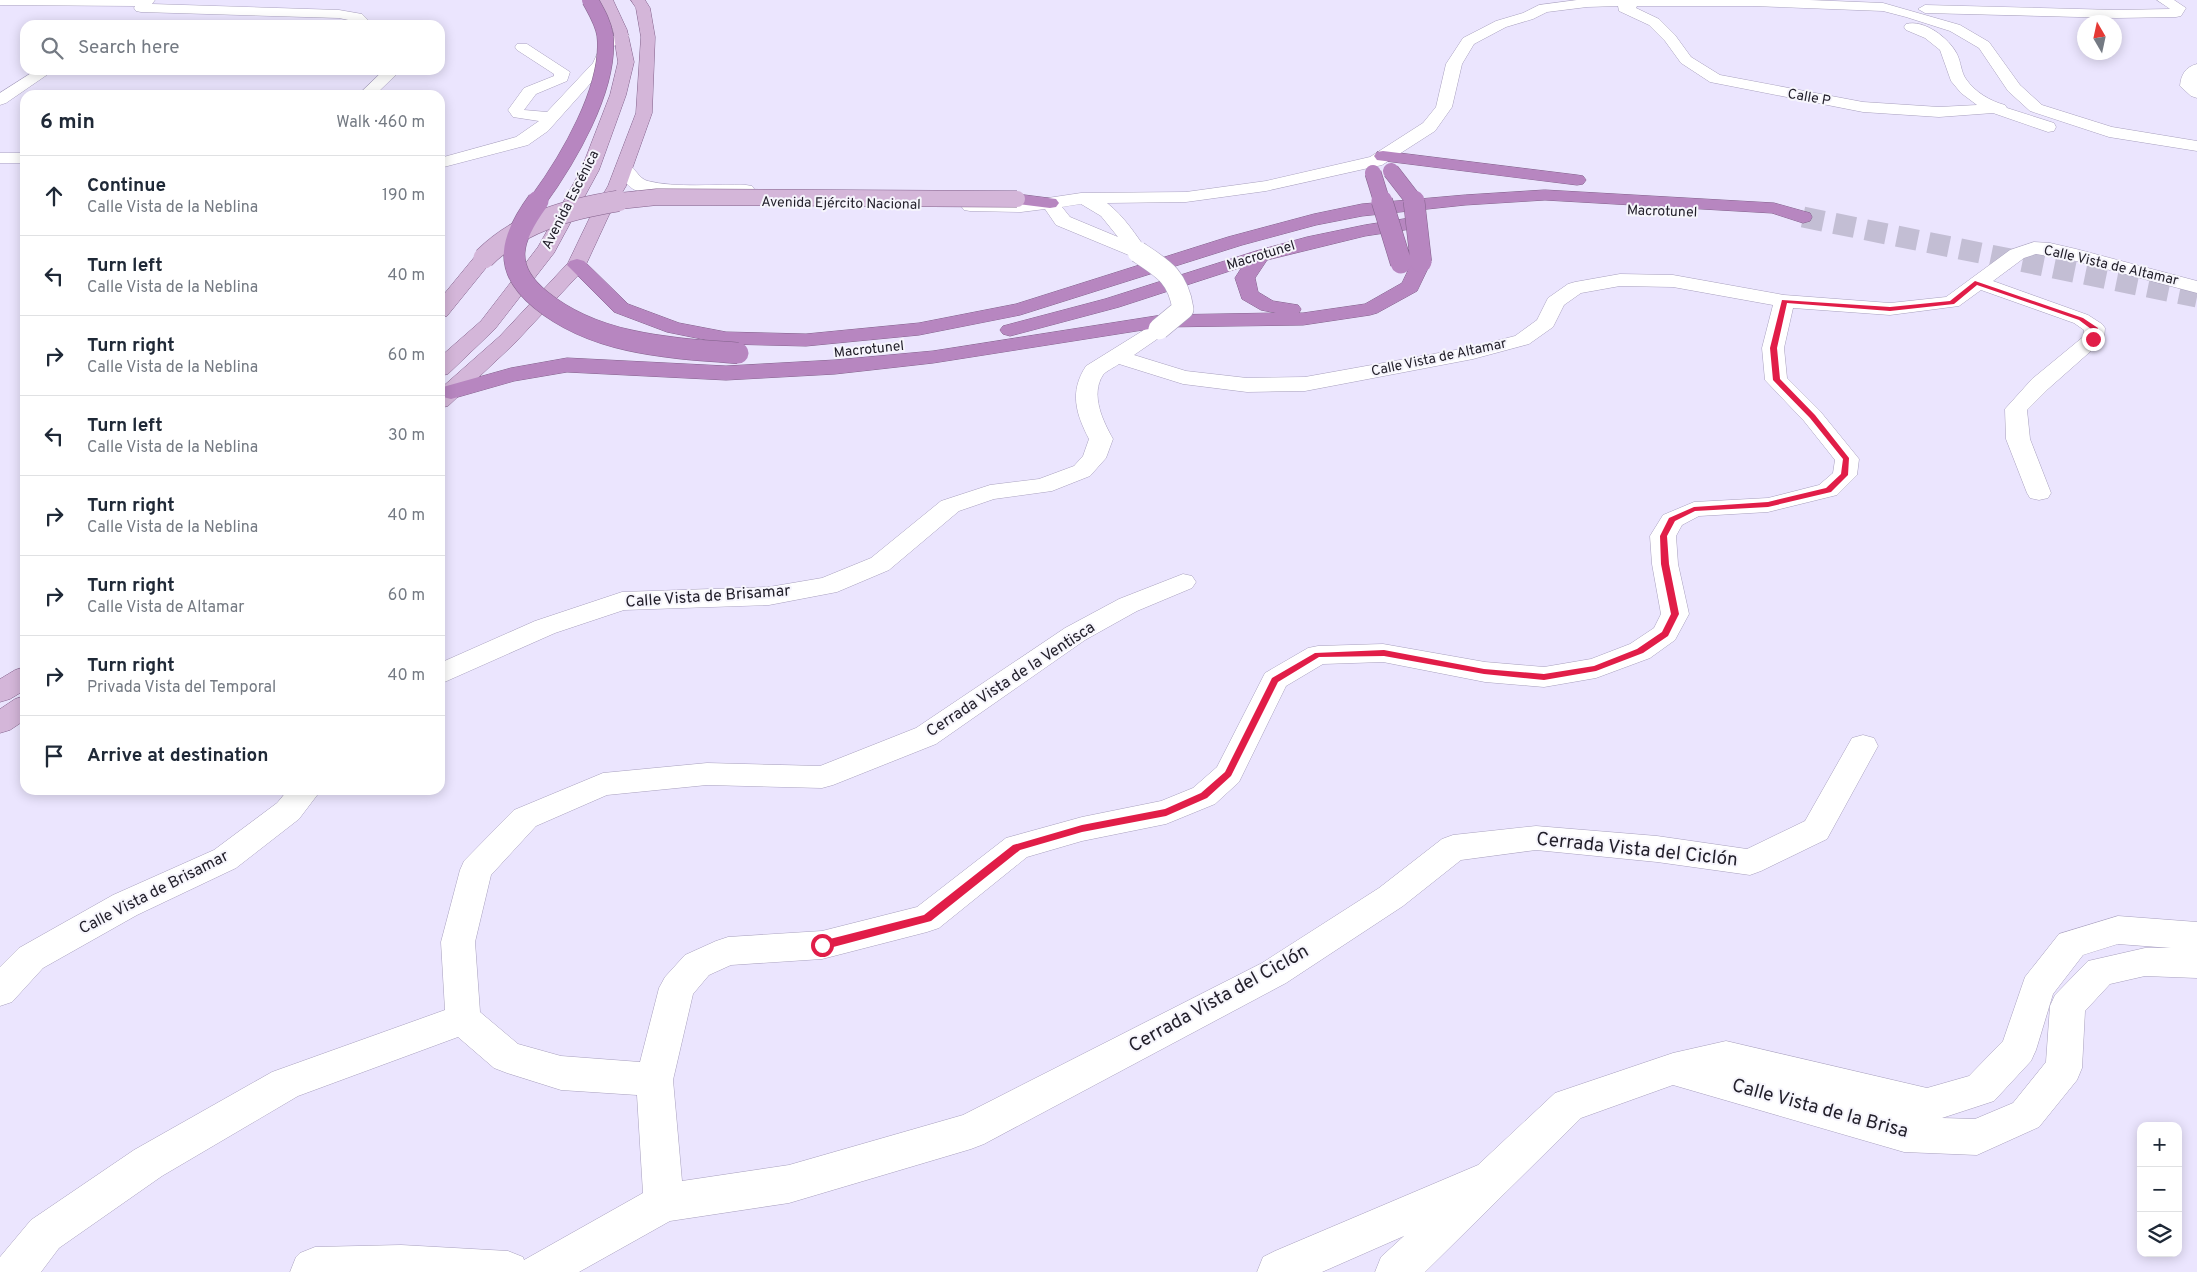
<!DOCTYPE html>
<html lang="en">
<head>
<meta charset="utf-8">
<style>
	:root { --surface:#fff; --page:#f2f2f3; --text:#1f2937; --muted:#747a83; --line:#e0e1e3 }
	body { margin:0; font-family:Overpass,sans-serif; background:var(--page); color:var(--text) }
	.controls { position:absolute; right:15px; bottom:15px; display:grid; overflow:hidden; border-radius:10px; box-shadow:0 2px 12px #0003 }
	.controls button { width:45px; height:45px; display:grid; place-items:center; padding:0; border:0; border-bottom:1px solid var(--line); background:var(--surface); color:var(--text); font:25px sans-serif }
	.compass { position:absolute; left:2077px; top:15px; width:45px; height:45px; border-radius:50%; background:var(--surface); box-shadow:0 2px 12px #0003; rotate:351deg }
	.stop { position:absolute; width:15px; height:15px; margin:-11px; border:4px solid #e11d48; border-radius:50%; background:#fff }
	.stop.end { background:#e11d48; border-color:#fff; box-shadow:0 1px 5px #0008 }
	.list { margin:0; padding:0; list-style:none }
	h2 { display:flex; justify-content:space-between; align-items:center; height:65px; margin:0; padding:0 20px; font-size:21px }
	h2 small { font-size:16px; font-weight:400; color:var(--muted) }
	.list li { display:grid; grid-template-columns:32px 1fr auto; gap:15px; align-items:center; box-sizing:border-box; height:80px; padding:0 20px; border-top:1px solid var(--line) }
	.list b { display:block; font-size:19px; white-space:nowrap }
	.list p { margin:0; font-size:16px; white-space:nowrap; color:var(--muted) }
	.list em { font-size:16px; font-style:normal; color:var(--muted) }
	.icon { flex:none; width:28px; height:28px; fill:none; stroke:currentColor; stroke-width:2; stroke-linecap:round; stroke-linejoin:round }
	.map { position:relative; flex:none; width:2197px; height:1272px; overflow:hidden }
	.search { position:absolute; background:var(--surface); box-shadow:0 2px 12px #0003; left:20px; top:20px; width:425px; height:55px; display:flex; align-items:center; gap:12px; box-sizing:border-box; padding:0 18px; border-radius:15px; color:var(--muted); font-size:19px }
	.panel { position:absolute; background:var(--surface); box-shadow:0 2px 12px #0003; left:20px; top:90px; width:425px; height:705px; border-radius:15px }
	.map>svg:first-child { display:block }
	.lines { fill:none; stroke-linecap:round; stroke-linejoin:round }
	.highway-tunnel { stroke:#c3bed4; stroke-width:21; stroke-dasharray:21 11; stroke-linecap:butt }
	.minor-casing { stroke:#a8a0be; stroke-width:1 }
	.major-casing { stroke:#83628c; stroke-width:1 }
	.highway-casing { stroke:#83628c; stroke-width:1 }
	.minor { fill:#fff; fill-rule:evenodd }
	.major { fill:#d4b6d9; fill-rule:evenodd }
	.highway { fill:#b786c0; fill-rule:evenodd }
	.minor-bridge-casing { stroke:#a8a0be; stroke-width:22; stroke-linecap:butt }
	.major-bridge-far1-casing { stroke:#83628c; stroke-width:17; stroke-linecap:butt }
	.major-bridge-casing { stroke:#83628c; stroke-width:22; stroke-linecap:butt }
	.highway-bridge-far1-casing { stroke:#83628c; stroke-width:17; stroke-linecap:butt }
	.highway-bridge-casing { stroke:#83628c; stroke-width:22; stroke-linecap:butt }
	.minor-bridge { stroke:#fff; stroke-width:21 }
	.major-bridge-far1 { stroke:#d4b6d9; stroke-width:16 }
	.major-bridge { stroke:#d4b6d9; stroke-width:21 }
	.highway-bridge-far1 { stroke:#b786c0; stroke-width:16 }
	.highway-bridge { stroke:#b786c0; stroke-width:21 }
	.route { fill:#e11d48 }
	.labels { text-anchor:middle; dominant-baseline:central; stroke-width:4; stroke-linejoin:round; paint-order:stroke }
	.far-street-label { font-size:14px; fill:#23202b; stroke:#f6f5fc }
	.street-label { font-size:16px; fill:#23202b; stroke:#f6f5fc }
	.near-street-label { font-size:19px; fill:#23202b; stroke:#f6f5fc }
</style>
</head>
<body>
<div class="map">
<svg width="2197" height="1272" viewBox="0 0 2197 1272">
	<rect width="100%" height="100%" fill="#ebe5fe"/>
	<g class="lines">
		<!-- highway-tunnel -->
		<path class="highway-tunnel" d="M1803,217L2197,297"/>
		<defs>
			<path id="minor" d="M0,0H155L152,4L339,10L362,14L373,25H358L353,21L339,18L141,12L136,11L134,8L135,6L0,5Z
				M1577,0H1809L1883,3L1960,25L1989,42L2020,85L2042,105L2112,127L2197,141V151L2109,137L2030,111L2008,91L1979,48L1950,31L1906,17L1883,11L1753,6H1637L1636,8L1659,19L1675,35L1691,57L1720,75L1863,102L1939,107L1977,105L1961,93L1951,81L1940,50L1925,38L1906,30L1904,27L1906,24C1924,19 1949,38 1957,54C1961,62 1961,72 1966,79C1975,92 1990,101 2005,105L2007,108L2054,123L2056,127L2054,131L2048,132L1993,113L1939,117L1863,112L1710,82L1681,63L1665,41L1649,25L1619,11L1618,6L1587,7L1547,12L1533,19L1506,27L1474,44L1462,64L1452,107L1435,131L1382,165L1266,191L1186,202L1107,203C1124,216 1136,235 1148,252L1145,256L1138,258L1131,256L1056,225L1045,209L1021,212L970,211L964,210L961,206L964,202L970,201L1021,202L1081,193L1186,192L1266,181L1370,157L1423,123L1436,107L1446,64L1463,38L1496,21L1523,13L1539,5ZM1081,204L1101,216L1118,237L1070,217L1062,207Z
				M2157,0H2174L2186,8L2181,16L2176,17L2116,18L1925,13L1918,9L1925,5L2116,10L2170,9Z
				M622,32L627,33L629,36L614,46L605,67L548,131L528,145L440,168V158L516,137L539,121L513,117L508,110L524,88L554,76V74L517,50L515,47L517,44H527L570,72L567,81L536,94L524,110L547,112L593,63L603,41Z
				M2197,64V98L2191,96L2180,86C2181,75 2185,67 2197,64Z
				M36,70H54L6,103L0,105V93Z
				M384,70H401L375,95H358Z
				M0,153H25V163H0Z
				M624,163C635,165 638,179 648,181C675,188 717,184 746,185L752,186L755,190L752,194L746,195C724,195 649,198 633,189C627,185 619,174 615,168L618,164Z
				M2034,242L2050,243L2076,249L2197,281V293L2072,260L2036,254L2024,258L1993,281L2088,315L2102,324L2105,328L2104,339L2100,343L2048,389L2027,410L2030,439L2051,493L2048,498L2039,500L2030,498L2027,493L2006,439L2005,409L2032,379L2083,337L2084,330L2074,323L1981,290L1959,306L1890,315L1793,308L1784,348L1787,378L1820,411L1855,454L1859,459L1857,475L1837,495L1768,512L1699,516L1682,525L1676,536L1678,564L1689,614L1675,640L1650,658L1596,678L1544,687L1485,682L1383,662L1323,664L1286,686L1239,782L1215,804L1166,824L1082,841L1027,857L939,928L927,932L822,959L731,965L709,975L693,994L673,1080L682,1181L789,1165L963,1115L1262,963L1379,888L1442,839L1453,835L1536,826L1657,836L1747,849L1805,821L1852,738L1863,735L1874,738L1878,746L1827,839L1761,871L1750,875L1657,862L1536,850L1461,860L1403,906L1286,983L984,1144L971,1149L789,1203L670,1221L579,1272H290L296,1257L300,1253L315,1247L401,1245L508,1251L523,1257L524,1260L643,1193L637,1095L561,1090L507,1073L494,1068L458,1037L298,1096L162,1176L59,1248L41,1272H0V1257L31,1220L134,1150L272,1072L445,1010L441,942L460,870L464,861L514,810L603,773L707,763L820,766L916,728L1065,628L1119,599L1183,574L1192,576L1196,582L1192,588L1137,611L1085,640L936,744L833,785L822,788L707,785L607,795L536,826L491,875L475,942L480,1012L518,1044L561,1056L640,1062L659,988L665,977L685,955L716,941L728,937L822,931L917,907L1006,838L1082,817L1161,801L1193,788L1217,767L1265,673L1308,648L1318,646L1383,644L1485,662L1544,667L1591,659L1630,644L1654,628L1661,614L1652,564L1650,536L1663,515L1694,502L1768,498L1819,485L1833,473L1835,460L1804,421L1765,380L1762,348L1773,305L1673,287L1620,286L1581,293L1564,305L1553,327L1529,344L1473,359L1305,391L1247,392L1183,384L1119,364C1115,367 1106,371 1103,375C1090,395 1103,421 1113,439L1106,458L1090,476L1052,491L994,499L959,511L889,570L837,592L769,605L624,610L555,633L440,684V663L535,621L622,592L769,587L822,578L871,558L941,501L990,485L1039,479L1074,466L1083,456L1089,439C1076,414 1069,392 1086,366L1152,325L1159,323L1166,325L1169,329L1166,333L1134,355L1186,371L1247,378L1305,377L1472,347L1515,336L1537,320L1548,298L1568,284L1575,282L1620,274L1673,275L1784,295L1890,303L1946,297L2010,250Z
				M288,790H321L299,819L236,868L137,915L43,968L12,1002L0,1006V967L19,948L113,895L214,850L277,803Z
				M2118,916L2197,922V978L2145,976L2110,984L2085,1011L2082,1068L2077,1080L2039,1127L1977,1155L1904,1152L1673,1085L1581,1118L1425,1272H1375L1381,1257L1404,1236L1322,1272H1257L1263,1257L1275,1251L1478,1165L1555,1093L1673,1053L1726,1041L1927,1088L1969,1076L2003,1041L2025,977L2059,934ZM2118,944L2171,948H2145L2088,961L2055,995L2050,1006L2046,1062L2013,1103L1975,1119L1942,1118L1994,1101L2031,1061L2036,1050L2053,994L2083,955Z"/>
			<path id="major" d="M599,0H613L627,30L634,62L626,95L599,170L554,253L495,329L448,374L440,376V357L481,321L538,247L581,170L610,95L618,62L613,30Z
				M631,0H645L650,8L655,37L652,113L626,186L609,215L584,269L514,344L448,406L440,408V389L500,336L568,263L591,215L608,186L636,113L641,37L636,8Z
				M484,252L491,254L494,258L447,316L440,318V299L477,254Z
				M25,667V690L10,699L0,702V679L15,670Z
				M25,696V720L10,730L0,733V709L15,699Z"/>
			<path id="highway" d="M1383,151L1577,175L1583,176L1586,180L1583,184L1577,185L1377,160L1374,156L1377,152Z
				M1545,190L1774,203L1810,213L1812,217L1810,221L1803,223L1772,213L1545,200L1465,205L1362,216L1316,225L1242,245L1020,315L919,335L806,346L726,344L667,332L614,312L567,265L570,261L577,259L584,261L628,304L679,323L726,332L806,334L919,323L1016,304L1228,237L1314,214L1362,204L1465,195Z
				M1017,194L1056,199L1059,203L1056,207L1050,208L1011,203L1008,199L1011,195Z
				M1417,217L1424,219L1426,223L1424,227L1365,236L1267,260L1255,278L1258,292L1273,301L1298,305L1301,309L1299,313H1303L1365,304L1402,283L1414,258L1421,256L1428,258L1431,262L1417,291L1377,313L1370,315L1303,325L1162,327L933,363L835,374L726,380L567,372L514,381L451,399L443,397L440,392L443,387L511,368L567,358L726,366L835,360L933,351L1162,315L1276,313L1261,310L1242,299L1235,278L1242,267L1119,307L1010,336L1003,334L1000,330L1003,326L1105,299L1256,251L1307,237L1365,225Z"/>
		</defs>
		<!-- minor casing -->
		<use href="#minor" class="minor-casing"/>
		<!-- major casing -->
		<use href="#major" class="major-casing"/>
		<!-- highway casing -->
		<use href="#highway" class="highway-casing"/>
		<!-- minor -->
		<use href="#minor" class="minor"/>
		<!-- major -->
		<use href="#major" class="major"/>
		<!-- highway -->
		<use href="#highway" class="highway"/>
		<defs>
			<path id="minor-bridge" d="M1138,252C1164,269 1178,277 1183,309L1159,329"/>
			<path id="major-bridge-far1" d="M610,202L657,197L1017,199"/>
			<path id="major-bridge" d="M484,258C520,222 569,209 618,201"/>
			<path id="highway-bridge-far1" d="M1391,171L1415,202
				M1373,173L1382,202
				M537,202C567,161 611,88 605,35C603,22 596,11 590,0"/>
			<path id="highway-bridge" d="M538,201C511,238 501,268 541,300C596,345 670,348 738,353
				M1382,201L1401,263
				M1414,201L1421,262"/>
		</defs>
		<!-- minor-bridge casing -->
		<use href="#minor-bridge" class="minor-bridge-casing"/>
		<!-- major-bridge-far1 casing -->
		<use href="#major-bridge-far1" class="major-bridge-far1-casing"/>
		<!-- major-bridge casing -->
		<use href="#major-bridge" class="major-bridge-casing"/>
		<!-- highway-bridge-far1 casing -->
		<use href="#highway-bridge-far1" class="highway-bridge-far1-casing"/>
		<!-- highway-bridge casing -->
		<use href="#highway-bridge" class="highway-bridge-casing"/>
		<!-- minor-bridge -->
		<use href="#minor-bridge" class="minor-bridge"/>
		<!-- major-bridge-far1 -->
		<use href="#major-bridge-far1" class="major-bridge-far1"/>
		<!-- major-bridge -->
		<use href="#major-bridge" class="major-bridge"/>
		<!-- highway-bridge-far1 -->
		<use href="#highway-bridge-far1" class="highway-bridge-far1"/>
		<!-- highway-bridge -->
		<use href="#highway-bridge" class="highway-bridge"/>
	</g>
	<!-- route -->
	<path class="route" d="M1975,281L2083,318L2098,328L2096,339L2091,340V329L2079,320L1977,285L1954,304L1890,311L1787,303L1777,348L1780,379L1815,415L1849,458L1848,475L1831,492L1768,507L1695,511L1675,521L1667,536L1669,564L1679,614L1668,636L1643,653L1596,671L1544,680L1484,674L1384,656L1319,657L1278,682L1231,776L1207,798L1166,816L1082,832L1020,850L931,921L822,950L818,948L816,945L822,941L924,915L1013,845L1082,825L1165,809L1201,793L1225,772L1272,678L1315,653L1384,650L1484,669L1544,674L1594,666L1637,649L1662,632L1671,614L1661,564L1660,536L1669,518L1694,507L1768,502L1826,488L1841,474L1843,459L1810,418L1773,380L1770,348L1782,300L1890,307L1950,301Z"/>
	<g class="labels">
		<!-- far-street labels -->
		<g class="far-street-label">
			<text transform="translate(1809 98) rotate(10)">Calle P</text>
			<text transform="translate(571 200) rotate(-63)">Avenida Escénica</text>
			<text transform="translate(841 204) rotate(1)">Avenida Ejército Nacional</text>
			<text transform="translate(1662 212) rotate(2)">Macrotunel</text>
			<text transform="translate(1261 256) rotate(-17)">Macrotunel</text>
			<text transform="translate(2111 266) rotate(13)">Calle Vista de Altamar</text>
			<text transform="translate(869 350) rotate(-6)">Macrotunel</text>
			<text transform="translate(1439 358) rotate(-12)">Calle Vista de Altamar</text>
		</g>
		<!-- street labels -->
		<g class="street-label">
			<text transform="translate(708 597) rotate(-4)">Calle Vista de Brisamar</text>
			<text transform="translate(1011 680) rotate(-33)">Cerrada Vista de la Ventisca</text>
			<text transform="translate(154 893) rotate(-27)">Calle Vista de Brisamar</text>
		</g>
		<!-- near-street labels -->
		<g class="near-street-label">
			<text transform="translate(1637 850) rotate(6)">Cerrada Vista del Ciclón</text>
			<text transform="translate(1219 999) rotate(-29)">Cerrada Vista del Ciclón</text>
			<text transform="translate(1820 1109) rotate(15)">Calle Vista de la Brisa</text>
		</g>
	</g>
</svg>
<div class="controls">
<button>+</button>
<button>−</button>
<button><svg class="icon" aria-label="layers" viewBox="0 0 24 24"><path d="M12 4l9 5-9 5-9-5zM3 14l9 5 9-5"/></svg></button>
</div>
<svg class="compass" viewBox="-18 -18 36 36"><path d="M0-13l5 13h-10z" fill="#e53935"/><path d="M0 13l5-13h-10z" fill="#747a83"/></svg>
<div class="stop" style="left:822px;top:945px"></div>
<div class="stop end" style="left:2093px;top:339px"></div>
<div class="search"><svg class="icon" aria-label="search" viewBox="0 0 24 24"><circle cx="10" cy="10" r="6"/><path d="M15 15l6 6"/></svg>Search here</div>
<section class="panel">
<h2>6 min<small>Walk · 460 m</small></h2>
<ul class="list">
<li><svg class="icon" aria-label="ahead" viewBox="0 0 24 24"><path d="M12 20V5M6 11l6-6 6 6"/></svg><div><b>Continue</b><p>Calle Vista de la Neblina</p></div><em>190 m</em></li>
<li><svg class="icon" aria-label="left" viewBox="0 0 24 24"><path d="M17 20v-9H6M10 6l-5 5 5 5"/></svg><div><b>Turn left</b><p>Calle Vista de la Neblina</p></div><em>40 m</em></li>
<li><svg class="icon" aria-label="right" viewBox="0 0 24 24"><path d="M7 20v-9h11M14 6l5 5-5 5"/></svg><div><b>Turn right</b><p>Calle Vista de la Neblina</p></div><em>60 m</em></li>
<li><svg class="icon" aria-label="left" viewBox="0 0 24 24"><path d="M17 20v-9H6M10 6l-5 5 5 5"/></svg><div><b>Turn left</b><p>Calle Vista de la Neblina</p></div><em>30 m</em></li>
<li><svg class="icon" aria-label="right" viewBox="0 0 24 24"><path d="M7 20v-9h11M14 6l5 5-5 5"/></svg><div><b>Turn right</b><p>Calle Vista de la Neblina</p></div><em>40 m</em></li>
<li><svg class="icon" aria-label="right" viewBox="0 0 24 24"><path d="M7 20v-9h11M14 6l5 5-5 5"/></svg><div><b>Turn right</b><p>Calle Vista de Altamar</p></div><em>60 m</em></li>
<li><svg class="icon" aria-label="right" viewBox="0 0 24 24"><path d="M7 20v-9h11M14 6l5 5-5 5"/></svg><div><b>Turn right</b><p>Privada Vista del Temporal</p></div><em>40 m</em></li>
<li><svg class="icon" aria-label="arrive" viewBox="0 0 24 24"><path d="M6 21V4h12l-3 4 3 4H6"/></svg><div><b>Arrive at destination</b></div></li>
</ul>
</section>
</div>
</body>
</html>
